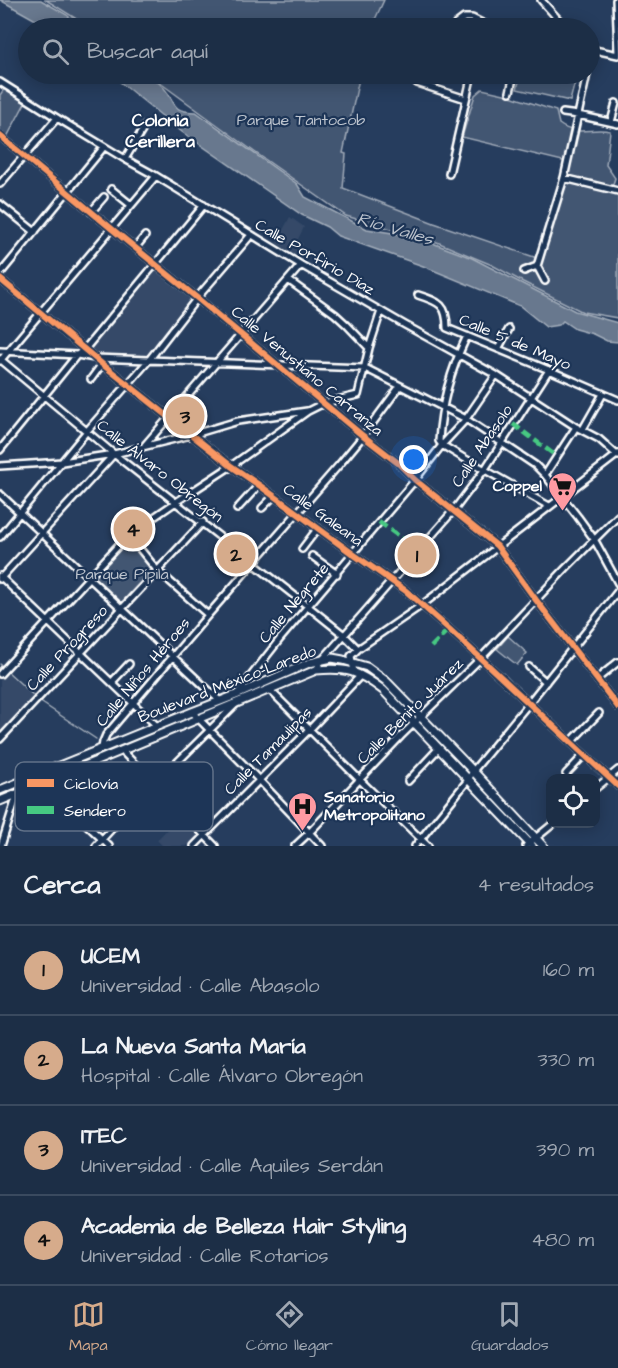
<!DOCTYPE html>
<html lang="es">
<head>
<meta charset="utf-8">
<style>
	:root { --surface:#1c2e46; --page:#25364d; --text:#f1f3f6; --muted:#a0a8b3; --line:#3a4a5f; --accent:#d6ab8b }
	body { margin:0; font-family:"Architects Daughter",sans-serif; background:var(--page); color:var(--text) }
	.controls { position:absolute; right:18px; bottom:18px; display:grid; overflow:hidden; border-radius:12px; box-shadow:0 3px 15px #0003 }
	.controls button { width:54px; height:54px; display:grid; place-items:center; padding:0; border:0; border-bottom:2px solid var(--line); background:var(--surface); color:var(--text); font:30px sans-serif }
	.you { position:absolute; left:414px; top:460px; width:21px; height:21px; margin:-15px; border:4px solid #fff; border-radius:50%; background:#1a73e8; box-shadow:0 0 0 9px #1a73e833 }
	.badge { display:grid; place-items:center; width:39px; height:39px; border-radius:50%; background:var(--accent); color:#111; font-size:20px; font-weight:700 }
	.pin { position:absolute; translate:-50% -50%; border:3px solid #fff; box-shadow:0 2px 6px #0006 }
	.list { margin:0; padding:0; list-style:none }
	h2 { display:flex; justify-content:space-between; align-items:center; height:78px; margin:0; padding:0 24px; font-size:26px }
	h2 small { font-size:20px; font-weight:400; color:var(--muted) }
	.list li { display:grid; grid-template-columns:39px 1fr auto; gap:18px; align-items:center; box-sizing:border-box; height:90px; padding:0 24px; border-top:2px solid var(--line) }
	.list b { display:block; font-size:22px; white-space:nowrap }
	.list p { margin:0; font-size:20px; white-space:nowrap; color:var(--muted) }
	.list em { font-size:20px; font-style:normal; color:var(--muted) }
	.icon { flex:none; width:33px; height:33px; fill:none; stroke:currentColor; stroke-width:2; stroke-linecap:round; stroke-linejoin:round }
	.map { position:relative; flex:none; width:618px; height:846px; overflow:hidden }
	.search { position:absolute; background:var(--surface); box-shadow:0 3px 15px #0003; left:18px; right:18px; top:18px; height:66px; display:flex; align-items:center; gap:15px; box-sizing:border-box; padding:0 21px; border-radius:33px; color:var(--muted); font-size:22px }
	.sheet { height:438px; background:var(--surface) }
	nav { display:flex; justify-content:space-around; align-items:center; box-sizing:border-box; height:84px; border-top:2px solid var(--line); background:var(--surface); font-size:16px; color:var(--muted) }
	nav a { display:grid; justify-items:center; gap:3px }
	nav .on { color:var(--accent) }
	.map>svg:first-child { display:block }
	.built { fill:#344a68 }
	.green { fill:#425672; stroke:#a0aab8; stroke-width:1.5 }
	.water { fill:#67788e; stroke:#a4aebb; stroke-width:1.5 }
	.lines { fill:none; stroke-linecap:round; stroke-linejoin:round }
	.stream { stroke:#a4aebb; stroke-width:1.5 }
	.minor-casing { stroke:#fff; stroke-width:10 }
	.major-casing { stroke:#fff; stroke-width:11 }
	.minor { stroke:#1d3557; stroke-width:5 }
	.major { stroke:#1d3557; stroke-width:7 }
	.quiet { stroke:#46c982; stroke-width:4.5; stroke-dasharray:9 4.5; stroke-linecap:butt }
	.cycleway-casing { stroke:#1d3557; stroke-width:10 }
	.cycleway { stroke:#f99763; stroke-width:6 }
	.labels { text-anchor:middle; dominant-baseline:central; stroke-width:4.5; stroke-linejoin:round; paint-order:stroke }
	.park-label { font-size:16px; fill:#bdc4ce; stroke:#1d3557 }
	.street-label { font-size:16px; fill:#fff; stroke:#1d3557 }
	.poi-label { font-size:16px; font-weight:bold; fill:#fff; stroke:#1d3557; text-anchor:end }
	.neighbourhood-label { font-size:18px; font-weight:bold; fill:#fff; stroke:#1d3557 }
	.water-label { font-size:18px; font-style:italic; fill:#bbc2cc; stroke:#1d3557 }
	.key { fill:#1d3557; stroke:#617289; stroke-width:1.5 }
	.key-label { font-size:16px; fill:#fff }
</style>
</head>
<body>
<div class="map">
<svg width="618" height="846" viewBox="0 0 618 846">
	<rect width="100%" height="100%" fill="#263d5e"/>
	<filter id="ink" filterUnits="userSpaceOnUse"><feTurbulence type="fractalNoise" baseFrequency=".0167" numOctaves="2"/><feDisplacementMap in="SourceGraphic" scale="12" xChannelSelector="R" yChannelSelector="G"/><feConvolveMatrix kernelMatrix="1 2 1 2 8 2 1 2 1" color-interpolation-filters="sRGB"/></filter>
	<g filter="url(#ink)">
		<!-- built -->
		<path class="built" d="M290,217L304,227L298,239L303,244L295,255L276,243Z
			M155,270L192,301L146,356L92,354L90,352V346Z
			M5,670L34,697L0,734V676Z
			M181,815L200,833L187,846H163L157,840Z"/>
		<!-- green -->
		<path class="green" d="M46,0H384L371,28H91Z
			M148,74H360L343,153L346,154L343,188L434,223L537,258L567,162L462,137L475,95L482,89L504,94L556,111L559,124C576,137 592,127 610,131L606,165L615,178L611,190L618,192V318L583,312L523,282L492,265L437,242L346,216L256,153Z
			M521,74H577L570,101L517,89Z
			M4,89L25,103L7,137L0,131V95Z
			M127,540L152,569L120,604L92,578Z
			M508,636L527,653L517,665L497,649Z"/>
		<!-- water -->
		<path class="water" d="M0,0H41L67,15L82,28H50Z
			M110,74C129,73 150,72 164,88C178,104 169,111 196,112L297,184L305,197L367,229L405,235L435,244L472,258L575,311L618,323V342L607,341L593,334L575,329L563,321L559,325L546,327L520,306L423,266L338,236L327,227L302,215L182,132Z"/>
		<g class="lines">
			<!-- stream -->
			<path class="stream" d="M0,664L4,668
				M7,671L35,697
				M39,701L96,739"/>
			<defs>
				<path id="minor" d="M541,0L566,28
					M616,0L618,54
					M456,28V24L464,18H472L484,24L501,28
					M590,49L618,55
					M590,64L593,50
					M0,82L57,118L125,159L156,176L301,265L405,325L496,375L576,427L599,439L618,456
					M417,83L466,99
					M510,92L514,74
					M563,113L578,115L618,124
					M611,122L616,103
					M0,136L112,229L197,298L363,436L398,463L415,480L497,546L536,600L618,707
					M125,159L145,126
					M449,174L472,74
					M564,178L618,191
					M0,184L57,118
					M111,189L131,205
					M0,204L35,232
					M91,212L104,197
					M135,248L145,236
					M524,271L537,266
					M0,274L104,147
					M0,279L102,364L231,466L259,485L353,554L406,591L449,629L618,786
					M288,280L335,314L347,325L369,348
					M545,281L537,266L564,178L587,74
					M418,295C440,302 447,305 447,328L549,370L618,400
					M467,336C451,369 441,405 439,441L442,445L462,457L549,506
					M498,349L509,329
					M0,351L77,355L95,358L365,368L466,419L535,465L545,475L578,517L594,539L618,583
					M0,359L114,454L309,607L344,635L358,649
					M0,361L156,176
					M91,379L102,364
					M583,429L603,394
					M145,445L301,265
					M0,450L77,355L85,349L204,205
					M0,466L62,462L114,454L191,435L238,421L307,411
					M545,475L576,427
					M0,494L220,701
					M262,508L274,496
					M237,509L259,485
					M122,527L157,570L208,615
					M0,537L87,431L149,360L197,298L251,235
					M302,549L318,528
					M312,556L337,574
					M0,576L157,726
					M0,579L114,454
					M529,667L546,682
					M316,670L322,660L362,615L454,510L485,469L549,370
					M354,672L351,656L358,649L422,605L618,454
					M0,674L128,535L176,502L231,466L308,411L324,403L358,395L369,348L381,311
					M597,679L618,662
					M112,682L129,664
					M270,690L360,780L428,846
					M236,695L280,639L415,480L442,445L466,419L496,375
					M192,712L259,780L322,846
					M0,739L203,522
					M571,742L599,713
					M102,748L103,742L106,735L208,615L339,465L363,436L400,386
					M124,750L125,754L215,846
					M566,774L584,755
					M408,781L439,748
					M43,783L109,846
					M596,788L618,770
					M1,846L17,795
					M96,846L127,812L236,704
					M194,846L310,729L361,675
					M295,846L309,833L401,736L481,658L566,568L618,516
					M415,846L468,780L473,771L529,703L618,591
					M526,846L553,824"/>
				<path id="major" d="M0,790L192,712L236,695L309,663L332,658L343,660L367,667L386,681L473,771L543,846
					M0,801L316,670C347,667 358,671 383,690L532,846"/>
			</defs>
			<!-- minor casing -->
			<use href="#minor" class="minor-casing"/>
			<!-- major casing -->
			<use href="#major" class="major-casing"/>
			<!-- minor -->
			<use href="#minor" class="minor"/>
			<!-- major -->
			<use href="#major" class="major"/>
			<!-- quiet -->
			<path class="quiet" d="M513,424L556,456
				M379,522L418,550
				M431,647L449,629"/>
			<defs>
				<path id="cycleway" d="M0,136L112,229L197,298L363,436L398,463L415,480L497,546L536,600L618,707
					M0,279L102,364L231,466L259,485L353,554L406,591L449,629L618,786"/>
			</defs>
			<!-- cycleway casing -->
			<use href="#cycleway" class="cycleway-casing"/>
			<!-- cycleway -->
			<use href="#cycleway" class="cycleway"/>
		</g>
	</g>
	<!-- icons -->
	<defs>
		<symbol id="supermarket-pin" viewBox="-11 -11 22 30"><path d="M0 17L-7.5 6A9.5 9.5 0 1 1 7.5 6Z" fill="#ff9aa2" stroke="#1d3557"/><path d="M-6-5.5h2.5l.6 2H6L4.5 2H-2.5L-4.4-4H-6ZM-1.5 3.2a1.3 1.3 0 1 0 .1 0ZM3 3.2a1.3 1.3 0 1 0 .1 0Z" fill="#111"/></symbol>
		<symbol id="hospital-pin" viewBox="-11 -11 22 30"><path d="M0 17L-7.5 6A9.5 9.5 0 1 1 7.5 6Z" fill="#ff9aa2" stroke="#1d3557"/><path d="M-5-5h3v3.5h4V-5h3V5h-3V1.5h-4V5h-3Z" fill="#111"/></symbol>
	</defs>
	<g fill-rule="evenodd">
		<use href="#supermarket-pin" x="546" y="470" width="33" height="45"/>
		<use href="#hospital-pin" x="286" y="790" width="33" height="45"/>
	</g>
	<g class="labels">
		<!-- park labels -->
		<g class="park-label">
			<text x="301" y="120">Parque Tantocob</text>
			<text x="122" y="574">Parque Pípila</text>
		</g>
		<!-- street labels -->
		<g class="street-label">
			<text transform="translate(315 257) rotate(30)">Calle Porfirio Díaz</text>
			<text transform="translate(515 342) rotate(23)">Calle 5 de Mayo</text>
			<text transform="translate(307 371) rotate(40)">Calle Venustiano Carranza</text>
			<text transform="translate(482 446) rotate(-56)">Calle Abasolo</text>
			<text transform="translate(160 471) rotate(38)">Calle Álvaro Obregón</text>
			<text transform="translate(323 515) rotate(36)">Calle Galeana</text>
			<text transform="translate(294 603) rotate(-50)">Calle Negrete</text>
			<text transform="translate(67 648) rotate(-47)">Calle Progreso</text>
			<text transform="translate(143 672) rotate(-50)">Calle Niños Héroes</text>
			<text transform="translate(227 684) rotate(-21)">Boulevard México-Laredo</text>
			<text transform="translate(410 711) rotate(-45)">Calle Benito Juárez</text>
			<text transform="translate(268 751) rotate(-45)">Calle Tamaulipas</text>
		</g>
		<!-- poi labels -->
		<g class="poi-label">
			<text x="542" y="486">Coppel</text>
			<text x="324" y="797" text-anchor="start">Sanatorio<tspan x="324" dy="18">Metropolitano</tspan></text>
		</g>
		<!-- neighbourhood labels -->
		<g class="neighbourhood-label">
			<text x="160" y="120">Colonia<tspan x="160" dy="21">Cerillera</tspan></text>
		</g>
		<!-- water labels -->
		<g class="water-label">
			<text transform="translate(395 229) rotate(16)">Río Valles</text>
		</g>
	</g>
	<!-- legend -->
	<rect x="15" y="762" width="198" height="69" rx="9" class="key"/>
	<rect x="27" y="779" width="27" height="8" fill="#f99763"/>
	<rect x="27" y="806" width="27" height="8" fill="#46c982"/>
	<g class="key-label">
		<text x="64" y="789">Ciclovía</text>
		<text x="64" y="816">Sendero</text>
	</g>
</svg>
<div class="controls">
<button><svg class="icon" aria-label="locate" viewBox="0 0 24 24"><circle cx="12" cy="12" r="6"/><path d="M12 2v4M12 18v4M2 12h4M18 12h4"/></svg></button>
</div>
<div class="you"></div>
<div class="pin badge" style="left:417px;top:555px">1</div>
<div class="pin badge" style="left:236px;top:554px">2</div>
<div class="pin badge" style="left:185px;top:416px">3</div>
<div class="pin badge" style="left:133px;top:529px">4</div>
<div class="search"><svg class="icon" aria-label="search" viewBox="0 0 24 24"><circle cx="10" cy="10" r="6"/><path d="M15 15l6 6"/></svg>Buscar aquí</div>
</div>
<section class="sheet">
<h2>Cerca<small>4 resultados</small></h2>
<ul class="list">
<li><span class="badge">1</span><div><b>UCEM</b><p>Universidad · Calle Abasolo</p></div><em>160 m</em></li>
<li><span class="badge">2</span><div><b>La Nueva Santa María</b><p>Hospital · Calle Álvaro Obregón</p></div><em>330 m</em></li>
<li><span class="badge">3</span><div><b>ITEC</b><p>Universidad · Calle Aquiles Serdán</p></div><em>390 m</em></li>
<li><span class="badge">4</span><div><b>Academia de Belleza Hair Styling</b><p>Universidad · Calle Rotarios</p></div><em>480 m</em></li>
</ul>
</section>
<nav>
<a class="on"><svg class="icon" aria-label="map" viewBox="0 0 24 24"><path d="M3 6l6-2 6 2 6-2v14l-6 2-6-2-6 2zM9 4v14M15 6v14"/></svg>Mapa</a>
<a><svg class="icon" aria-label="directions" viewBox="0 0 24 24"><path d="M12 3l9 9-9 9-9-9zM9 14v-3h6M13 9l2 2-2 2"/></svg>Cómo llegar</a>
<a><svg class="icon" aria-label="saved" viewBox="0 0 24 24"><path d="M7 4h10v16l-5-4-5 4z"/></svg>Guardados</a>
</nav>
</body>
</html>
